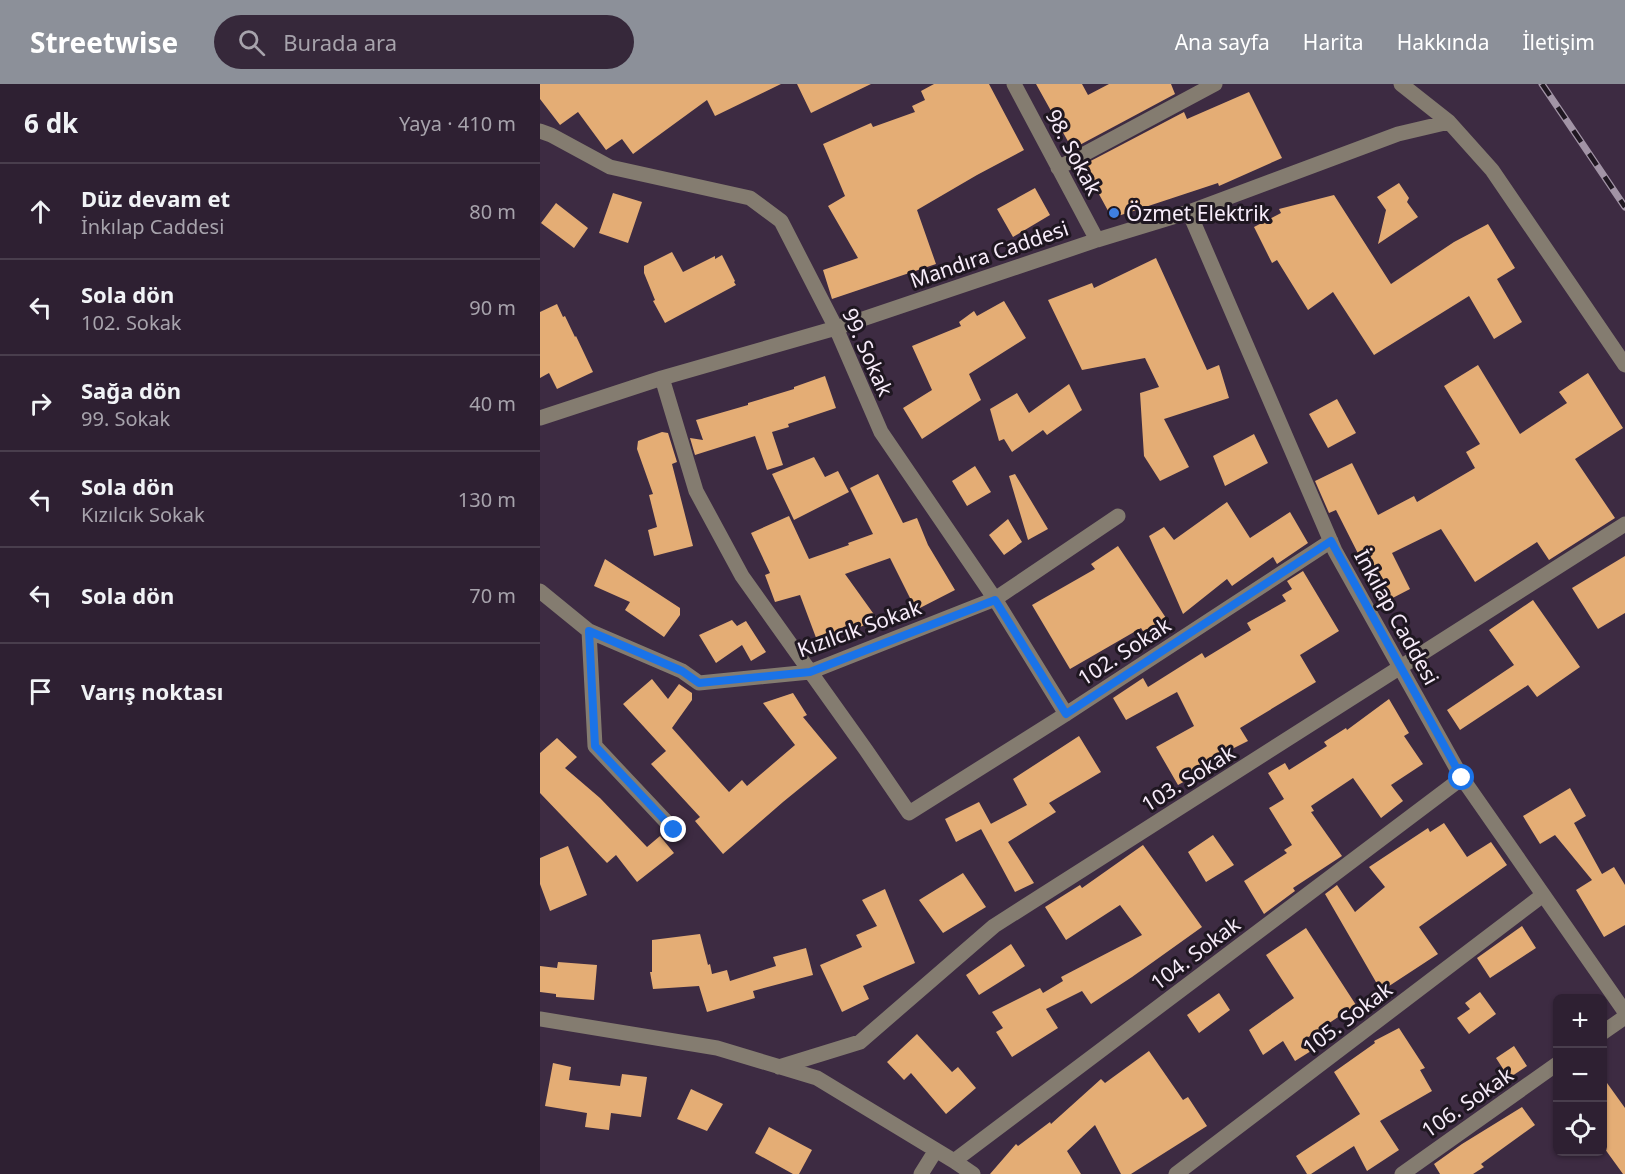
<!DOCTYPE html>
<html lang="tr">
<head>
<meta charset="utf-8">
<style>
	:root { --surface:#2e2032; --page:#36283a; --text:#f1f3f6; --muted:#a7a3ac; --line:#493e4d; --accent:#8c9099 }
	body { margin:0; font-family:"Noto Sans",sans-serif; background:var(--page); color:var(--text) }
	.controls { position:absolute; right:18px; bottom:18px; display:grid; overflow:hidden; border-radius:9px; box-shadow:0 2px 4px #0004 }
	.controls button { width:54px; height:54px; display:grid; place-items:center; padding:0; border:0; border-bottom:2px solid var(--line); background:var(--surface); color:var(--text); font:30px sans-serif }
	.stop { position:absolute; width:18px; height:18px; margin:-14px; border:4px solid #1a73e8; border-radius:50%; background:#fff }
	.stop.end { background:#1a73e8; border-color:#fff; box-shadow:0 2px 6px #0008 }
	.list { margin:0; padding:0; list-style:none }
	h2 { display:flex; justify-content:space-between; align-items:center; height:78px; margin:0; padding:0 24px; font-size:26px }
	h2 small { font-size:20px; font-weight:400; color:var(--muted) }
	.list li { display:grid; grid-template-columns:39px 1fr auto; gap:18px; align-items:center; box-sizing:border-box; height:96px; padding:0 24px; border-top:2px solid var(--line) }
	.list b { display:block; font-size:22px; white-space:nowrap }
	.list p { margin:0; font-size:20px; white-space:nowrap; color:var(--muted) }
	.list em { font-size:20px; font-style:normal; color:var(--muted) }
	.icon { flex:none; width:33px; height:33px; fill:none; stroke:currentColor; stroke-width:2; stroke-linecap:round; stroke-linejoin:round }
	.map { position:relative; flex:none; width:1085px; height:1090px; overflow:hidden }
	header { display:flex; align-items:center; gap:36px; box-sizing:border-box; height:84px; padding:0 30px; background:var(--accent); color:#fff }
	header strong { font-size:28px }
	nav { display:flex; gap:33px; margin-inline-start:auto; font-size:21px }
	.search { width:420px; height:54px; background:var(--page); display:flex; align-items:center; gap:15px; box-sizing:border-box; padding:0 21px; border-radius:33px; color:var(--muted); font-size:22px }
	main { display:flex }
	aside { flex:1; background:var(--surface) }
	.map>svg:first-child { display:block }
	.building { fill:#e4ad75 }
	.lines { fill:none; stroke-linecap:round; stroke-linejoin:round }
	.minor { stroke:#847c70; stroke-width:15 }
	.rail-casing { stroke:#a294a6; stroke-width:7 }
	.rail { stroke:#1f1721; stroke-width:4.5; stroke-dasharray:14; stroke-linecap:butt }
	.route { stroke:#1a73e8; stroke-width:8 }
	.shop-dot { fill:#3f7fe0; stroke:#1f1721; stroke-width:2 }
	.labels { text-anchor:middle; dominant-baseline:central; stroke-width:6; stroke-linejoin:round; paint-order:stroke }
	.street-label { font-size:21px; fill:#f7ecfa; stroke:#1f1721 }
	.poi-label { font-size:21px; fill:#f7ecfa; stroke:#1f1721; text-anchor:start }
</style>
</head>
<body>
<header>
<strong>Streetwise</strong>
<div class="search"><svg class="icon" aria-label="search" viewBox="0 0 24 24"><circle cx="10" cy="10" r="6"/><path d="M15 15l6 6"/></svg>Burada ara</div>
<nav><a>Ana sayfa</a><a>Harita</a><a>Hakkında</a><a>İletişim</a></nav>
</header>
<main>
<aside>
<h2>6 dk<small>Yaya · 410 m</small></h2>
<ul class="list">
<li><svg class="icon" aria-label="ahead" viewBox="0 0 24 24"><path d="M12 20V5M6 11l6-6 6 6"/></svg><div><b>Düz devam et</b><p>İnkılap Caddesi</p></div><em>80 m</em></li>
<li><svg class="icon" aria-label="left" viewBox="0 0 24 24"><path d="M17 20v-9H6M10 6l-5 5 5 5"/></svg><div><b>Sola dön</b><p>102. Sokak</p></div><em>90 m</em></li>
<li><svg class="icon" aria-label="right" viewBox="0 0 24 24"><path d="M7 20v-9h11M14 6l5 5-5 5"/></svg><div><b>Sağa dön</b><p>99. Sokak</p></div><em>40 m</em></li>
<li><svg class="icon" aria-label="left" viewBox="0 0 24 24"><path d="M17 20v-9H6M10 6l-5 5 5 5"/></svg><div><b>Sola dön</b><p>Kızılcık Sokak</p></div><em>130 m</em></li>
<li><svg class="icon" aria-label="left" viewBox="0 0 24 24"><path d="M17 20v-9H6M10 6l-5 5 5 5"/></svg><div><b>Sola dön</b></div><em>70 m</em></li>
<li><svg class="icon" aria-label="arrive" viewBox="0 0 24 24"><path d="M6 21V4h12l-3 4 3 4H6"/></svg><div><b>Varış noktası</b></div></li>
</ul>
</aside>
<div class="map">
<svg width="1085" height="1090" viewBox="0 0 1085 1090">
	<rect width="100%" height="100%" fill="#3d2b42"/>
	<!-- building -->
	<path class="building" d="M0,0H241L175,32L167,16L93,70L82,55L66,66L38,28L20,41L0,15Z
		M257,0H331L271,29Z
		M394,0H449L484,66L437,91L377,126L396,180L292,215L283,186L318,174L288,122L305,112L283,60L331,39L333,43L375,28L372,22L385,16L381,7Z
		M496,0H542L548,11L569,0H631L635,10L534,64L532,60L530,61Z
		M709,8L742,74L679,102L678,99L572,134L543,81L644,28L647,35Z
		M859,99L869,114L867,118L878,133L838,160L846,126L837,113Z
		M495,104L510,131L473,153L457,125Z
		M73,109L102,118L88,159L59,149Z
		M794,111L851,200L914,158L948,140L975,184L957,195L982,238L954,255L929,212L834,271L793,208L768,226L737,176L732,179L714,143L741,129L739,125Z
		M16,119L48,144L34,164L1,139Z
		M132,168L143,188L175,172V175L182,171L195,197L194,198L196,201L125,239L113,217L115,216L104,189V182Z
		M616,174L667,286L679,281L689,314L624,335L649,383L620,397L604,372L600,309L619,303L605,274L542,286L508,216L552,199L554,204Z
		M464,217L486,254L429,290L441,316L382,355L363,324L392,306L372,262L421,242L419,238L434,227L437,232Z
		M17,220L23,233L25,232L35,253L36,252L53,288L17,305L9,289L0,294V228Z
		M938,281L980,350L1027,319L1019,308L1048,289L1083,344L1035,375L1075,434L1009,476L997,458L935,498L901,445L852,469L870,505L843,519L796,426L789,429L775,397L812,379L838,431L874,412L877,418L935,384L926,368L940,360L904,302Z
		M285,292L296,324L248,340L249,343L232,348L243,381L227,386L215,352L155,371L150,354L163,356L156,336L208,321V319L254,305V303Z
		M529,300L542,326L507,351L503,346L472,368L464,355L459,357L450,325L477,309L489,329Z
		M797,315L816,349L788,364L769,330Z
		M122,348L128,349L137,378L132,380L153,462L114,472L108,446L117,443L109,411L113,410L97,365L98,357Z
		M714,350L728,379L685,402L673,372Z
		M274,373L285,393L298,387L309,408L254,436L232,390Z
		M435,382L451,408L427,422L412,397Z
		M338,390L363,439L377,434L388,461L415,506L376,526L350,474L305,490L338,536L278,559L260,511L235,518L225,491L230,489L211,449L249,432L269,475L309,461L308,459L333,450L310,404Z
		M475,390L508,445L488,456L469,392Z
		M687,418L710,454L750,428L768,459L737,480L733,473L692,502L687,495L643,530L609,452L624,443L634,456Z
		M468,435L482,458L464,471L449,451Z
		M578,462L628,537L606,552L601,544L530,585L492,521L555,485L551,480Z
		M1085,472V529L1058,545L1032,504Z
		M65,475L140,524V531L124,553L85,526L90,518L54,502Z
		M763,487L799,547L760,571L776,598L700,644L708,657L660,681L663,687L638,701L616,663L654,642L637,608L586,636L573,614L603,594L608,603L662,569L665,574L711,546L707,539L746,517L742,511L752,505L747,497Z
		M993,516L1040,583L997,613L988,601L920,646L907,626L974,581L949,546Z
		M192,536L197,542L206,537L226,568L211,577L202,561L176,579L159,551Z
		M112,595L128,615L139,600L152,609V616L132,644L189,708L202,696L207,702L255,661L223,619L253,609L267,631L263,633L297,674L243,718L183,770L155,737L160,733L111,680L126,667L83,620Z
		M849,615L869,649L864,652L883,680L851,701L863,717L841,734L813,694L771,722L774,727L771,728L802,772L753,804L755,807L724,830L704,797L747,769L744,766L752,761L729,724L744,715L728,689L745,679L749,686L787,662L784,658L806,644L807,646Z
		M539,652L561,688L509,719L516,728L468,758L494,799L475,808L441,745L487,721L473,695Z
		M17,654L37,673L25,684L60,714L107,763L120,752L134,769L97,798L76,771L67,779L0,709V669Z
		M1030,704L1046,732L1034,739L1062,790L1074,783L1085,801V841L1064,853L1036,806L1052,796L1015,751L1000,760L983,732Z
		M439,718L451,740L416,758L405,735Z
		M904,739L927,773L951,758L967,781L879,843L898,870L843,906L841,904L840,905L785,810L797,801L815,828L845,803L829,783L888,744L890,748Z
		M673,751L694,781L666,798L648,768Z
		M603,761L662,843L592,893L551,920L542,907L506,925L518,944L472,973L456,948L463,944L452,928L500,904L503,909L523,897L521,893L602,851L580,821L526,856L505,823L540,801L542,804Z
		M28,762L47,811L10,827L0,800V774Z
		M423,789L446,823L403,849L379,816Z
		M345,805L375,879L323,902L329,915L302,928L280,881L322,863L316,851L337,842L322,816Z
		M982,842L996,864L950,894L937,874Z
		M766,844L816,921L764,956L771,967L755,977L743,957L723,971L709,946L754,914L726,871Z
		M160,850L168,881L170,880L172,890L187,886L190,897L236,882L233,873L266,864L273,891L213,907L215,914L167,928L159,902L113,905L110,888H112V856Z
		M471,860L485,882L439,911L426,891Z
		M18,878L57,881L54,916L16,913V910L0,908V882L17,884Z
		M940,908L956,930L929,950L917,934L930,925L925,919Z
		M679,909L690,926L659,949L647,931Z
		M859,944L885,984L880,986L892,1007L840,1037L859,1066L827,1087L814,1062L771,1090H767L756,1072L820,1030L794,988L835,959L834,957Z
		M377,950L412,988L418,983L436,1004L406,1030L371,989L364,996L347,978Z
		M974,962L987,982L969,994L956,974Z
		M609,967L643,1016L648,1013L667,1042L591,1090H581L555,1041L527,1067L541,1090H450L476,1060L478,1062L510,1038L511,1040L561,995L565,999Z
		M13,979L31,983L29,996L80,1002L82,990L107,993L101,1033L71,1029L69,1046L45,1043L47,1029L5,1022Z
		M1062,992L1085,1024V1090H1083L1062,1061Z
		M151,1005L183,1020L167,1047L137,1035Z
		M982,1023L995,1041L941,1080L944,1083L933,1090H900L894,1080L922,1060Z
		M229,1043L272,1066L259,1090H253L215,1069Z"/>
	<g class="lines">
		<!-- minor -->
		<path class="minor" d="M474,0L557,156
			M861,0L909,38L952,86L1085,281
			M0,47L11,51L70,83L210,114L241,137L296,244L341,348L455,515L526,630
			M518,84L675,0
			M649,128L795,467L922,694L1085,928
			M122,294L156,407L202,492L326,666L369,729L526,630L791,457
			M0,334L122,294L296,244L557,156L649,128L858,50L909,38
			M0,507L49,547L142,587L159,599L270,588L455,515L578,432
			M49,547L55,662L134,746
			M0,935L177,964L277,994L414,1077L433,1090
			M1062,949L1085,933
			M239,983L320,958L454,842L1085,440
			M414,1077L922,694
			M381,1090L396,1066
			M636,1090L1003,811
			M862,1090L1017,980"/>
		<defs>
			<path id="rail" d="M1002,0L1085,123"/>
		</defs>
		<!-- rail casing -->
		<use href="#rail" class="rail-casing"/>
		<!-- rail -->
		<use href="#rail" class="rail"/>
	</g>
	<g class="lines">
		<!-- route -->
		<path class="route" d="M134,746L55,662L49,547L142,587L159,599L270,588L455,516L526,630L791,457L922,694"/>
	</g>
	<!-- markers -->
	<circle class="shop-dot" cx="574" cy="129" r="6"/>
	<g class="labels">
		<!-- street labels -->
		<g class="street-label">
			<text transform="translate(534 68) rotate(62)">98. Sokak</text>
			<text transform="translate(449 170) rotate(-19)">Mandıra Caddesi</text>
			<text transform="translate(328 268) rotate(66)">99. Sokak</text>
			<text transform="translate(857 533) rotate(61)">İnkılap Caddesi</text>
			<text transform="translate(319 544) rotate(-20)">Kızılcık Sokak</text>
			<text transform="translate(584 567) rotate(-33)">102. Sokak</text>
			<text transform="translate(648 694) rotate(-32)">103. Sokak</text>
			<text transform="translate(655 869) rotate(-37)">104. Sokak</text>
			<text transform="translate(807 934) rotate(-37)">105. Sokak</text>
			<text transform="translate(927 1018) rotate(-35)">106. Sokak</text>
		</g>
		<!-- poi labels -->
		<g class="poi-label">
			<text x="586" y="129">Özmet Elektrik</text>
		</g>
	</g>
</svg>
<div class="controls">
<button>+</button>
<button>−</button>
<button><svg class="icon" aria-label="locate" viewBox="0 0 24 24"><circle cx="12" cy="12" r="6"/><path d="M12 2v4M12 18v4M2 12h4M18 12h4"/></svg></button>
</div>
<div class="stop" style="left:922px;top:694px"></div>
<div class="stop end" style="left:134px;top:746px"></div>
</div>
</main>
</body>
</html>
